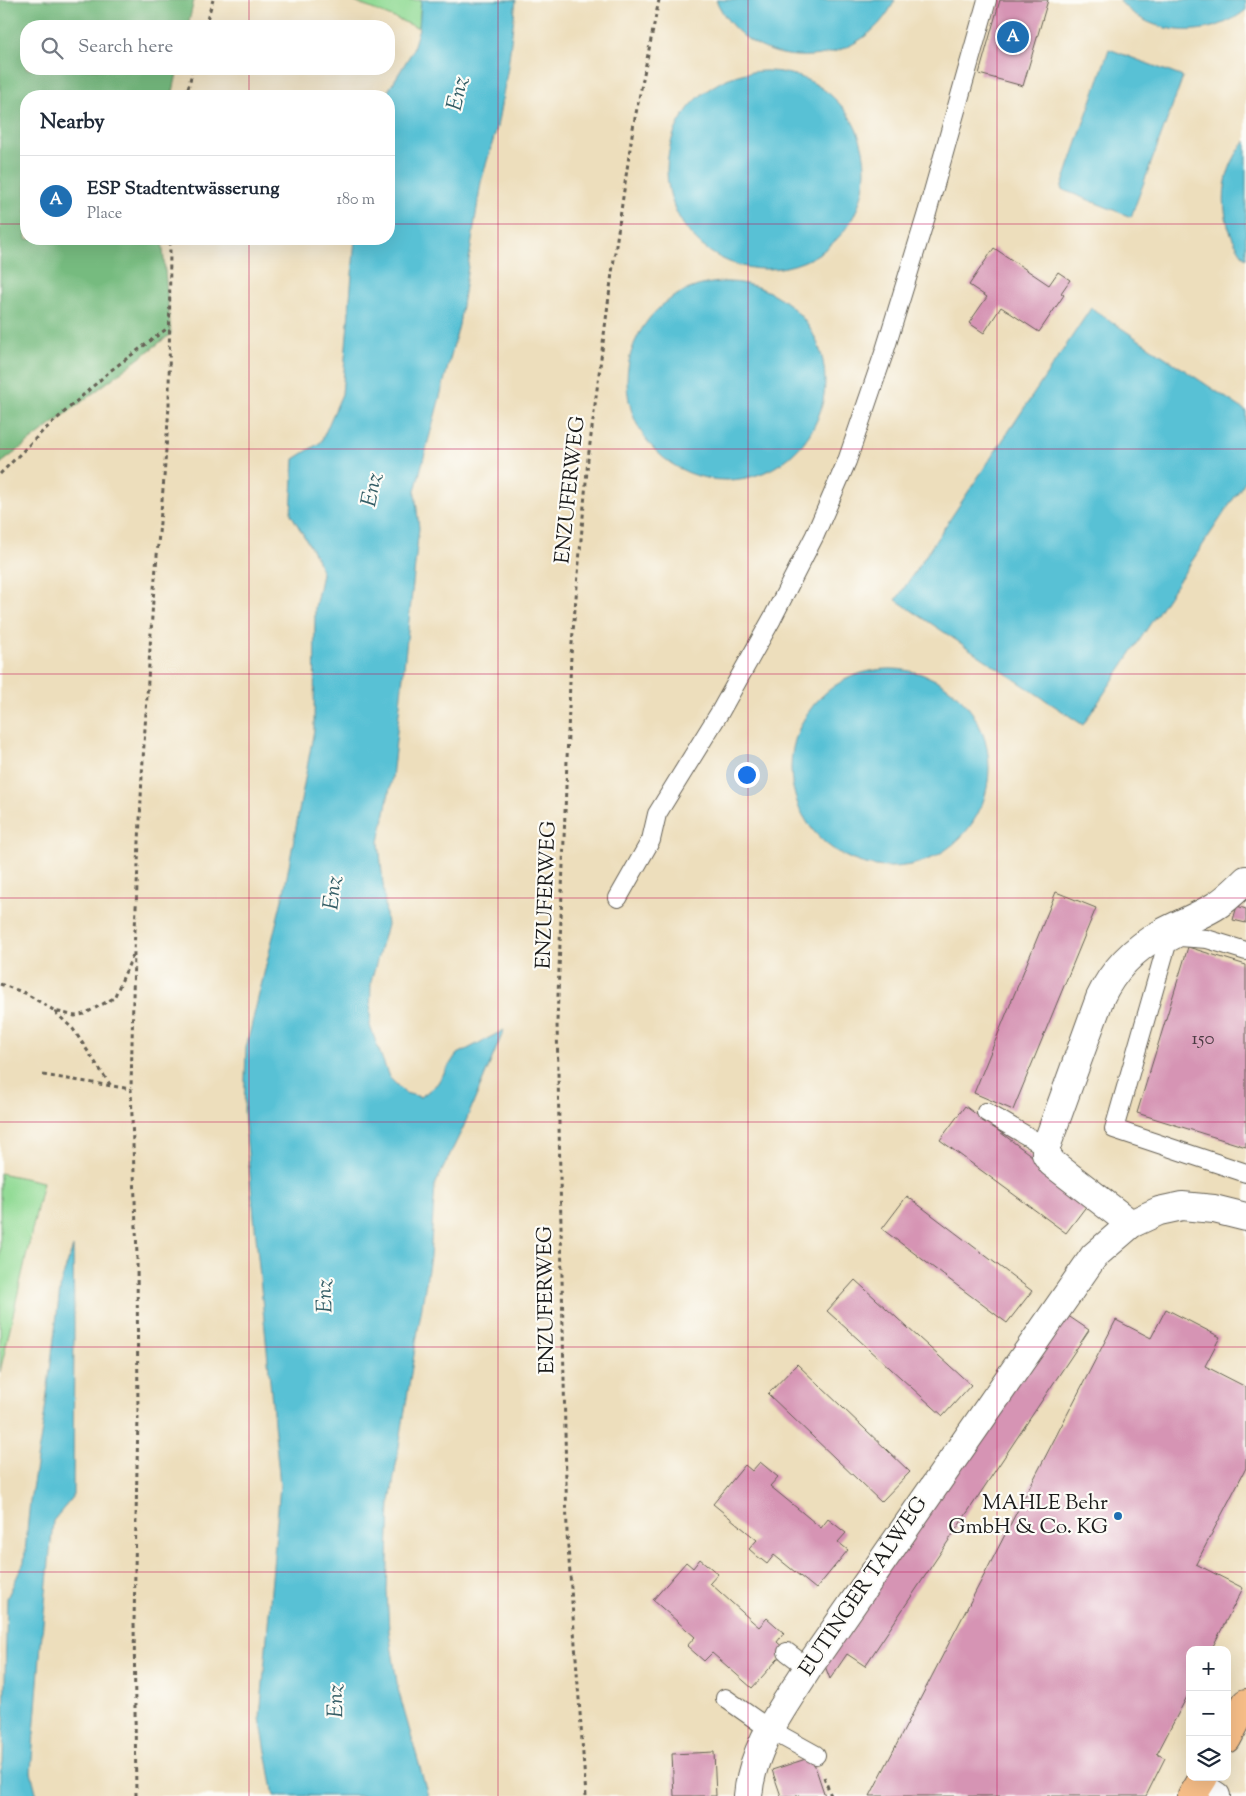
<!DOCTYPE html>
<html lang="en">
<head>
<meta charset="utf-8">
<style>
	:root { --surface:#fff; --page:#f6f6f7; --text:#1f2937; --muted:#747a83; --line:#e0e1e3; --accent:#1f6fb2 }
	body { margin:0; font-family:"Sorts Mill Goudy",serif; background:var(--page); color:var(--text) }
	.controls { position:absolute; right:15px; bottom:15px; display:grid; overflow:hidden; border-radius:10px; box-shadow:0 5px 20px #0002 }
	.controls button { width:45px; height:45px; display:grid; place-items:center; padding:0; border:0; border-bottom:1px solid var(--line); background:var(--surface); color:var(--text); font:25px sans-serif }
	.you { position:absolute; left:746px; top:774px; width:18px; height:18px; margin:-12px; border:4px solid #fff; border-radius:50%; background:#1a73e8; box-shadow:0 0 0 8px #1a73e833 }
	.badge { display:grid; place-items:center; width:32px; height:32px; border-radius:50%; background:var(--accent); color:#fff; font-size:16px; font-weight:700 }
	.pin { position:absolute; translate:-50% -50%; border:2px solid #fff; box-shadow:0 1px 5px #0006 }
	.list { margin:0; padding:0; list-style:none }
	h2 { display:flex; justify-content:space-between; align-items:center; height:65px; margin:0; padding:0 20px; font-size:21px }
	h2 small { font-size:16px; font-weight:400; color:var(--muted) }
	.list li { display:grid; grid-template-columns:32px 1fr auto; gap:15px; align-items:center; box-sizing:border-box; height:90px; padding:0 20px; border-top:1px solid var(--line) }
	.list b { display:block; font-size:19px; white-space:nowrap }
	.list p { margin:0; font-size:16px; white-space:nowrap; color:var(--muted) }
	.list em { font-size:16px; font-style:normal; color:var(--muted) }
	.icon { flex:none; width:28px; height:28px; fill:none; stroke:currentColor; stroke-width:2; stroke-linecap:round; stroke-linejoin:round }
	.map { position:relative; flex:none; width:1246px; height:1796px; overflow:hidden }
	.search { position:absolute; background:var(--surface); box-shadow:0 5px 20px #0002; left:20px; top:20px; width:375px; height:55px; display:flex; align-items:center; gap:12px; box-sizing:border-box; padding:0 18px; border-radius:20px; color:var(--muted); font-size:19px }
	.panel { position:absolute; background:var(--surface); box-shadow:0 5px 20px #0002; left:20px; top:90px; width:375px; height:155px; border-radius:20px }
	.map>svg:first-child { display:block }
	.green { fill:#93db96; stroke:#587c59 }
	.forest { fill:#76bb7f; stroke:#496c4e }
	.water { fill:#58c1d5; stroke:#3a6e78 }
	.building { fill:#d694b4 }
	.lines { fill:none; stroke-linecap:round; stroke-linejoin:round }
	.service-casing { stroke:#656054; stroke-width:20 }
	.minor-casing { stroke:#656054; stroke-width:30 }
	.tertiary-casing { stroke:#656054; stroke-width:30 }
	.primary-casing { stroke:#656054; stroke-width:30 }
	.path { stroke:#656054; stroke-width:3; stroke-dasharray:4 4; stroke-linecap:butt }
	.service { stroke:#fff; stroke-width:18 }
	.minor { stroke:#fff; stroke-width:28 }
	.tertiary { stroke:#fff; stroke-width:28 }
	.primary { stroke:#f7be88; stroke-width:28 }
	.grid { fill:none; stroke:#c2185b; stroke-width:1; stroke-opacity:0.55 }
	.poi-dot { fill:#1f6fb2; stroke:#fdfcf7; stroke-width:2 }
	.labels { text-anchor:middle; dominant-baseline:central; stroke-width:4.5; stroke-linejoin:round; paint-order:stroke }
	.number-label { font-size:19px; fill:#4a3a42 }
	.street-label { font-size:21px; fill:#1c1c1c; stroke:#fdfcf7 }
	.poi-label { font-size:21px; fill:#1c1c1c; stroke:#fdfcf7; text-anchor:end }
	.water-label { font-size:22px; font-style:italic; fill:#345e66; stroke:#fdfcf7 }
</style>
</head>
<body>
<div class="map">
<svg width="1246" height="1796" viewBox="0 0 1246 1796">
	<rect width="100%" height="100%" fill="#fdfcf7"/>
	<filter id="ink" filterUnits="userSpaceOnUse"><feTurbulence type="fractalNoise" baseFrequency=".02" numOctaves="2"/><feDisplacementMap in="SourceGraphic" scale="10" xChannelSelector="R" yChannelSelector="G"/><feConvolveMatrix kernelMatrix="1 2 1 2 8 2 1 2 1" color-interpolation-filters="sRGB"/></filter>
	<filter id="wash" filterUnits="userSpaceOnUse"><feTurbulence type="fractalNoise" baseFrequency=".0096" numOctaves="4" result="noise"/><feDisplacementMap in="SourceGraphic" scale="20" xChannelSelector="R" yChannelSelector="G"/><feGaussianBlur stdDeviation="1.12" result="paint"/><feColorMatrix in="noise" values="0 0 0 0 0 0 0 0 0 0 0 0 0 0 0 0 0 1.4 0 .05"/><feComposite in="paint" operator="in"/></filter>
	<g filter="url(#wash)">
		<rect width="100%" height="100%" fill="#eddebc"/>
		<!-- green -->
		<path class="green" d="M350,0H421L419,28Z
			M0,1173L43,1182L0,1372Z"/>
		<!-- forest -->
		<path class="forest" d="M0,0H194L188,26H26V69H178L172,96H26V239H162L171,334L0,464Z"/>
		<!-- water -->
		<path class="water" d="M421,0H516L508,67L497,127L481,182L459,325L415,491L419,528L392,778L379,842L387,925L371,982L370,1026L389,1077L405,1093L421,1097L437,1084L456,1055L504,1030L463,1128L435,1185L430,1257L390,1502L387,1591L389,1631L398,1689L428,1796H274L260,1718L280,1485L244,1112L246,1048L285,887L314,730L315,607L322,574L317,558L291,514L294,459L321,442L342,394L355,239H389V96H385L412,52L419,28Z
			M716,0H895C860,73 750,77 716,0Z
			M1119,0H1246V10C1209,40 1150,37 1119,0Z
			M1109,49L1183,77L1131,217L1061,189Z
			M667 170a99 99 0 1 1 198 0a99 99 0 1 1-198 0Z
			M1246,141V259C1218,226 1216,174 1246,141Z
			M627 381a99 99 0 1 1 198 0a99 99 0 1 1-198 0Z
			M1091,308L1246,411V480L1083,725L896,600Z
			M791 768a99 99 0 1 1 198 0a99 99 0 1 1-198 0Z
			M73,1247L74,1323L73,1497L53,1521L41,1644L31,1772L37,1796H0V1773L3,1762L7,1598L24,1562L30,1501L44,1418L61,1282Z"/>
		<g id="blocks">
			<!-- building -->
			<path class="building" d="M1000,0H1048L1023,86L979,74Z
				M994,248L1049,285L1058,272L1070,280L1061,293L1064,295L1039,332L1001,307L984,333L969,323L987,297L969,285Z
				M1056,892L1096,908L1013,1110L974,1093Z
				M1237,906L1246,909V923L1233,920Z
				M1188,947L1246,965V1147L1137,1113Z
				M965,1106L1091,1200L1066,1233L940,1140Z
				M907,1196L1032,1291L1007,1323L882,1229Z
				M855,1280L971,1385L943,1416L827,1311Z
				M1058,1309L1089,1330L865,1666L847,1654L830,1679L823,1661Z
				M1166,1309L1220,1337L1205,1366L1246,1387V1468L1196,1564L1243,1588L1211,1650H1190V1691L1157,1754L1165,1758L1146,1796H870L1116,1320L1151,1338Z
				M797,1364L910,1472L881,1502L768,1394Z
				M760,1462L778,1477L770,1486L797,1508L821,1528L828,1519L846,1533L838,1542L848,1550L816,1589L774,1555L767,1564L757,1556L749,1549L757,1540L713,1504L745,1465L752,1471Z
				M700,1559L718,1574L710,1583L752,1621L759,1627L767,1618L784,1633L777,1642L786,1650L752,1688L712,1653L704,1661L687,1646L695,1637L653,1600L686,1562L693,1568Z
				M714,1752L716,1796H674L672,1754Z
				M812,1757L825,1796H781L772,1770Z"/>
		</g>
	</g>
	<g filter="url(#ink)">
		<use href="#blocks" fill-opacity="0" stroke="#656054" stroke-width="1"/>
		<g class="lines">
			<defs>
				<path id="service" d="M618,898L651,840L657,814L720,712L772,619L815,535L847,461L885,350L927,213L987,0
					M1246,951L1207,939L1180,937L1167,944L1114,1129L1246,1173
					M986,1112L1046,1147
					M787,1652L808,1668
					M725,1698L769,1729L816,1755"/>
				<path id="minor" d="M1131,1224L1052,1163L1046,1154V1147L1100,998C1113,970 1135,948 1162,933C1179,924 1197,917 1214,907C1226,900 1236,890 1246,880
					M748,1796C752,1747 783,1708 808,1668L1094,1256L1131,1224L1159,1211L1182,1206L1214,1209L1246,1217"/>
				<path id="tertiary" d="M1199,1785L1216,1796"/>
				<path id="primary" d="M1227,1739L1246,1703
					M1192,1796L1204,1777"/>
			</defs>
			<!-- service casing -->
			<use href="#service" class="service-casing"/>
			<!-- minor casing -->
			<use href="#minor" class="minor-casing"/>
			<!-- tertiary casing -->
			<use href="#tertiary" class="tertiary-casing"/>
			<!-- primary casing -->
			<use href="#primary" class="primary-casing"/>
			<!-- path -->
			<path class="path" d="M205,26L213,0
				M186,96L193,69
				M0,474L41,433L110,371L169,327
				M0,984L25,993L55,1011L75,1016L84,1014L114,998L133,955
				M55,1012L73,1029L111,1086
				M43,1075L131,1089
				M824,1777L831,1796
				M136,1796L134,1622L138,1416L137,1256L131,1089L134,952L142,776L153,600L164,478L169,406L170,239
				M586,1796L567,1533L557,1022L571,655L588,459L612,273L633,128L659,0"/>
			<!-- service -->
			<use href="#service" class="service"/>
			<!-- minor -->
			<use href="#minor" class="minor"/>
			<!-- tertiary -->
			<use href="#tertiary" class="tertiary"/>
			<!-- primary -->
			<use href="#primary" class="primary"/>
		</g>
	</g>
	<!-- grid -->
	<path class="grid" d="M249,0V26M498,0V1796M748,0V1796M997,0V1796M249,69V96M0,224H26M389,224H1246M249,239V1796M0,449H1246M0,674H1246M0,898H1246M0,1122H1246M0,1347H1246M0,1572H1246"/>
	<!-- markers -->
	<circle class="poi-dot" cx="1118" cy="1516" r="5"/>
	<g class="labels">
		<!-- number labels -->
		<g class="number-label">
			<text x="1203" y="1039">150</text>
		</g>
		<!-- street labels -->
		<g class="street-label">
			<text transform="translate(571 490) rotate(-84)">ENZUFERWEG</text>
			<text transform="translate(547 895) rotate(-88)">ENZUFERWEG</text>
			<text transform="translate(547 1300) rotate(-91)">ENZUFERWEG</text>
			<text transform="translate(864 1587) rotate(-56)">EUTINGER TALWEG</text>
		</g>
		<!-- poi labels -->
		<g class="poi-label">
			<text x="1108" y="1504">MAHLE Behr<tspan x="1108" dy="24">GmbH &amp; Co. KG</tspan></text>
		</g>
		<!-- water labels -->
		<g class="water-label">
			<text transform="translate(459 94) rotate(-78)">Enz</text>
			<text transform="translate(373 490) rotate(-79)">Enz</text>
			<text transform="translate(334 893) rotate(-84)">Enz</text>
			<text transform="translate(326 1296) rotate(-92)">Enz</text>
			<text transform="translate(337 1701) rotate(-91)">Enz</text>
		</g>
	</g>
</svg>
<div class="controls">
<button>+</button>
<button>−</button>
<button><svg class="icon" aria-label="layers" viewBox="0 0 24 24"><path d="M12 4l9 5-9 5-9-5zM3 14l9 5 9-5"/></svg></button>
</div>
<div class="you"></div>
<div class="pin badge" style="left:1013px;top:37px">A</div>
<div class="search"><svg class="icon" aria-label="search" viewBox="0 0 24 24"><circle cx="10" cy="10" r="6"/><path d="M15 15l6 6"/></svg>Search here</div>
<section class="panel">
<h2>Nearby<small></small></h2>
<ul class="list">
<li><span class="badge">A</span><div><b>ESP Stadtentwässerung</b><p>Place</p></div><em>180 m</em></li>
</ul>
</section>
</div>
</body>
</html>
